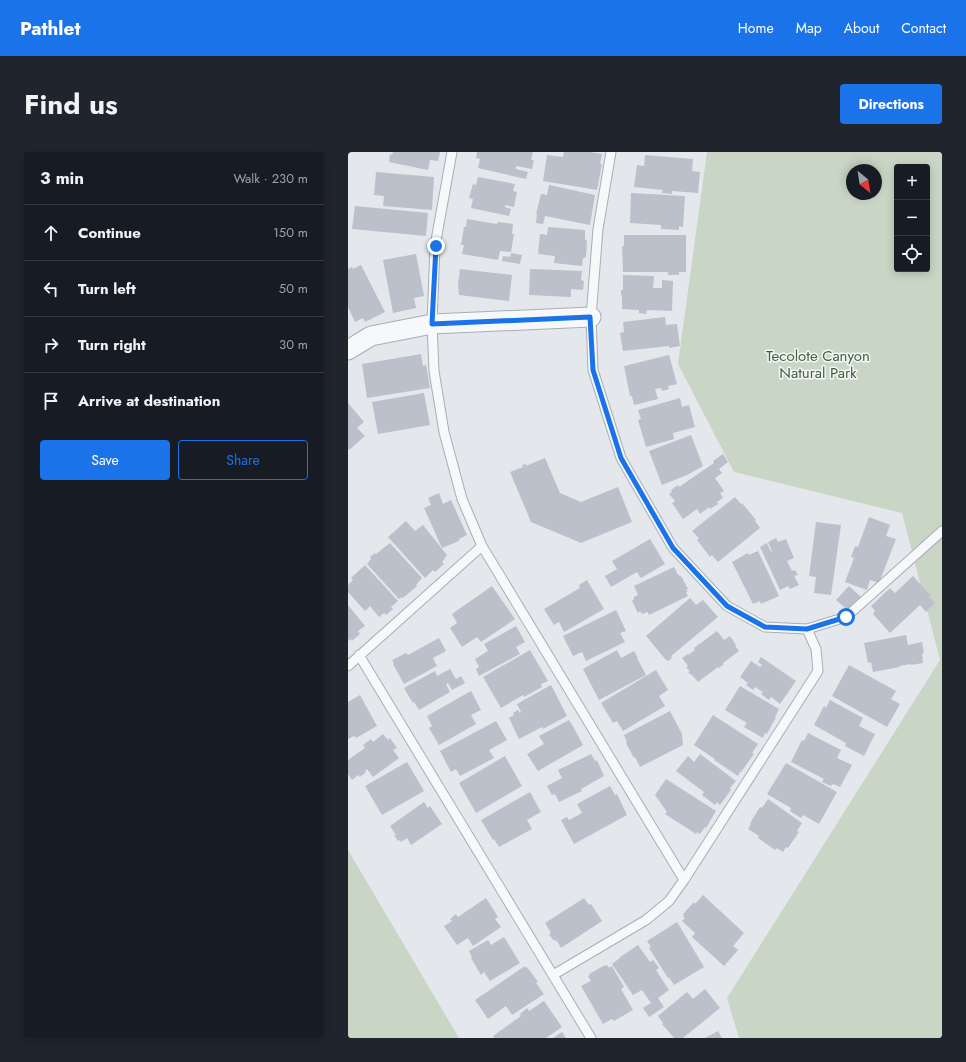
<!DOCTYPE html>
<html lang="en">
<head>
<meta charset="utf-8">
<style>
	:root { --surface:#171b24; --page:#20242c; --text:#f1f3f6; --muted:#9ea1a6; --line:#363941; --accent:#1a73e8 }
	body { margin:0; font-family:Jost,sans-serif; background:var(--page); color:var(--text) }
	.controls { position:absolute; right:12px; top:12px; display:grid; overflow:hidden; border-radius:4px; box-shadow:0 2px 10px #0003 }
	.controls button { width:36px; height:36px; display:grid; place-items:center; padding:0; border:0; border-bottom:1px solid var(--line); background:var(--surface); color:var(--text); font:20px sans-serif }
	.compass { position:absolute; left:498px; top:12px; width:36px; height:36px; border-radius:50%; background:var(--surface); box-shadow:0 2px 10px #0003; rotate:150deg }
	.stop { position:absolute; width:12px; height:12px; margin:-9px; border:3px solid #1a73e8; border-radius:50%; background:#fff }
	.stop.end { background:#1a73e8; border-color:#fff; box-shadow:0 1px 4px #0008 }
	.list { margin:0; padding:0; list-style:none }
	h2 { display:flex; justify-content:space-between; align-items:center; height:52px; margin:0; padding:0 16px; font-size:17px }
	h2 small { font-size:13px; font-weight:400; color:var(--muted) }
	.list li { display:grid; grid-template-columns:26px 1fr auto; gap:12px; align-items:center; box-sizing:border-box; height:56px; padding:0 16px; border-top:1px solid var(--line) }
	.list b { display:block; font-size:15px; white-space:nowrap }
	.list em { font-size:13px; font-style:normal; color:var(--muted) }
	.actions { display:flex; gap:8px; padding:12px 16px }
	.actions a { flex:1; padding:9px 0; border:1px solid var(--accent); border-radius:4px; text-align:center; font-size:14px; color:var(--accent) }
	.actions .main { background:var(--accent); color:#fff }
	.icon { flex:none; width:22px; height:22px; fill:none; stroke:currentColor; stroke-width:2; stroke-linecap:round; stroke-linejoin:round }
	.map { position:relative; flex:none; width:594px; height:886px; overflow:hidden; border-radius:4px }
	header { display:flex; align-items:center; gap:24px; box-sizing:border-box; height:56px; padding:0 20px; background:var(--accent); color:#fff }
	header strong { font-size:19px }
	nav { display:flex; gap:22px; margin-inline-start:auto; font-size:14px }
	.intro { display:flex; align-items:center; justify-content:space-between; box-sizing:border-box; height:96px; padding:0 24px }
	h1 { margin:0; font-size:28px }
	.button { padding:10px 18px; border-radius:4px; background:var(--accent); color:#fff; font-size:14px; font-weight:700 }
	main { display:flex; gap:24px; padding:0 24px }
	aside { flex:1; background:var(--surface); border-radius:4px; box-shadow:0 2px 10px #0003 }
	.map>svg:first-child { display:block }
	.green { fill:#c9d6c5; fill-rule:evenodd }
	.building { fill:#bbc0ca }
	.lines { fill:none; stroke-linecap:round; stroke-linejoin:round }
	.service-casing { stroke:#a9aeb7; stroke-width:11 }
	.minor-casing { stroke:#a9aeb7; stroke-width:21 }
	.service { stroke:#f7f8fa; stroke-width:9 }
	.minor { stroke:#f7f8fa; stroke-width:19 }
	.route { stroke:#1a73e8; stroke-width:5 }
	.labels { text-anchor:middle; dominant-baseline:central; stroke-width:3; stroke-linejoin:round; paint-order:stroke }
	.park-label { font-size:15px; fill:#3f6138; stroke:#f4f6f9 }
</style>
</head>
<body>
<header>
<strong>Pathlet</strong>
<nav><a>Home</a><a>Map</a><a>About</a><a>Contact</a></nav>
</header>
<div class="intro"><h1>Find us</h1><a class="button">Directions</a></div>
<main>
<aside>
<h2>3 min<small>Walk · 230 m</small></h2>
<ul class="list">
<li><svg class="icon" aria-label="ahead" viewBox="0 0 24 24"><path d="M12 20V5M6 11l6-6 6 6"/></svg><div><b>Continue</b></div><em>150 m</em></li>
<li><svg class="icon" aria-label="left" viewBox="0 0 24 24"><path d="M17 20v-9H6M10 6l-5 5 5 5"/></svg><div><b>Turn left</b></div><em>50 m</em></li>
<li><svg class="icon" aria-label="right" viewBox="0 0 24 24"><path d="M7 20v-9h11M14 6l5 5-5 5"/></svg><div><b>Turn right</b></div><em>30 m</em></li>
<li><svg class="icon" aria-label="arrive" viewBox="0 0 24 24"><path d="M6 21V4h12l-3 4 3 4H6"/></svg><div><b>Arrive at destination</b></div></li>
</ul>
<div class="actions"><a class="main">Save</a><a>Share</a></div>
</aside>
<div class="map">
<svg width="594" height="886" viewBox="0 0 594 886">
	<rect width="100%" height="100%" fill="#e4e7ec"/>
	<!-- green -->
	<path class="green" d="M359,0H594V886H391L379,846L592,508L554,361L386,320L330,212ZM549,15H579V117H549ZM504,18H528V42H504Z
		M0,698L111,886H0Z"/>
	<!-- building -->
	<path class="building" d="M45,0H92L90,9L82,8L80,18L41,10L42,2L44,3Z
		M129,0H185L183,8H186L184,17L168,14V17L180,20L178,27L130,16L132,7L128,6Z
		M216,0H242L254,2L252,12H254L249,38L195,29L199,3L215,5Z
		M297,3L345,7L344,19L352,20L350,41L324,39V42L314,41L315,38L286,35L289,13L296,14Z
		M28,20L86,25L84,58L35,54L36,44L26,43Z
		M130,25L167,32L165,39L169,40L166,55L157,53V55L163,57L161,64L123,56L125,47L121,46L125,32L128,33Z
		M201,33L247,43L242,73L197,64L195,72L188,71L189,62H188L193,42L199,43Z
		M283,41L337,44L335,75L331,74V78L313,77V73L282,71Z
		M7,54L80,61L78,84L4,77Z
		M119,67L149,72L150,70L165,72L164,82H166L163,100L152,99L150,108L114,102L116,93H113L116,75H118Z
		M200,75L237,78V87L239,89L238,105L235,106L234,114L206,111L207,104L190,102L192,82L199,83Z
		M276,83H338V120H331V123H320V120H275L274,94H276Z
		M163,101L174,103L172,112L154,109L155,104L162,105Z
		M68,102L76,144L66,146L68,156L45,161L35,108Z
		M13,113L37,160L17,170L15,166L7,170L0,155V117L4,115L5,117Z
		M112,117L164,123L161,149L111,143L110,133Z
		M182,117L234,119L233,128L236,129L235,138L223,137V145L181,143Z
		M275,123L306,124L305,136H314V128L325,129L324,159L299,158L298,162L291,161V158L274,157V144L273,143V138H275Z
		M317,165L318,173L329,172L332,194L321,196V194L275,199L272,181L276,180L275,170Z
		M73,202L75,214L78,213L82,236L19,246L14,212Z
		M321,203L329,232L320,234L321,237L314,239L313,236L307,237L310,247L286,253L284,244H282L276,214Z
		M76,241L82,273L30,282L24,250Z
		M332,246L334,255L341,253L347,275L325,281L326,287L298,295L290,268L293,267L290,258Z
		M0,251L16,270L9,276L17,284L1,298L0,297Z
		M343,283L355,314L339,323L314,333L301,299Z
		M375,302L380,310L371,317L374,321L367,326L376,339L372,341L375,346L369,350L370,352L362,357L361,355L352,362L349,357L335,367L324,351L327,349L321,342L324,340L323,338L330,333L331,335L366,311L365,309Z
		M197,306L212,341L233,350L270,335L284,370L233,391L183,370L162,320L175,315L174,313L178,312V314Z
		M91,341L95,352L103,348L119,383L111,387V389L94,396L76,356L83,353L80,346Z
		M387,345L393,352L394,351L408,368L407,369L412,376L370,410L364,403L362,405L349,388L351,386L344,379Z
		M521,365L542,373L538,384L548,387L531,431L522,428L519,438L497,430L506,406L503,405L507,394L510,395Z
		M58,369L67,379L75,373L99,403L94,410L96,412L87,420L85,418L77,426L40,385Z
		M468,370L493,373L483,443L466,441L468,425L461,424Z
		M428,386L430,390L438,387L446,406L439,409L444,419L447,418L450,423L446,424L451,433L442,437L440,434L432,438L412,395L419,391L423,400L424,399L420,390Z
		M302,387L317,412L293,426L289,420L263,435L257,424L269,417L264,409Z
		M42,391L74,426L68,433L69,434L55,446L54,445L51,447L19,412L23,407L22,405L27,401L28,402Z
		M410,399L431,444L413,452L412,449L405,452L384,410L400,401L401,403Z
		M17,413L50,449L43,455L45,457L38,463L36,461L31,465L22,454L17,459L0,440V435L1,434L0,433L5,428L3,426Z
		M326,415L330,423H331L332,425L333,424L340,437L338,438L340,440H338L340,444L301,463L300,460L294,462L292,459L290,461L284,449L286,447V445L290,443L286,434Z
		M565,424L583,444L581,445L587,451L578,460L572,453L542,481L525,462L527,459L523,454L542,436L547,441Z
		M239,428L256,457L216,480L211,470L206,473L196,457L232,436L231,433Z
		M144,434L167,467L133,490L129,485L114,495L102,476L109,471L104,462Z
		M501,434L514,446L502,460L488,448Z
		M342,446L348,453L355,448L370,465L323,504L324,506L320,509L319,508H318L298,484Z
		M0,453L17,474L10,479L12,482L4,489L3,487L0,489Z
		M268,458L278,479L272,481L277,490L238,509L234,500L225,504L215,484Z
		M168,474L177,490L168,495L172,502L131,524L128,517L131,515L127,507L140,499L136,492Z
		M369,479L376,488L382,484L388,493L387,494L391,499L375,511L376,512L371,516L370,515L350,530L344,523H343L340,520L342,519L338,515L340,514L334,506L340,502V503L347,498L346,496Z
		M558,483L560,493L574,490L576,501L574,502L575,511L563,513V512L551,514L552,515L525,520L523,510L520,511L516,491Z
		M91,486L98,499L85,506L89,514L56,532L45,512L46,511L44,508L58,501L60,503Z
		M182,498L200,529L193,532L194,535L176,545L175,543L153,556L135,525Z
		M269,498L273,506L286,499L290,506H289L298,523L251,548L235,517Z
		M413,505L448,529L432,552L423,545L421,548L413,542L415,540L407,535L405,538L398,533L400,531L392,525L403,509L412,515L414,513L410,510Z
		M501,513L548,539L543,547L552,552L539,575L484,544Z
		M102,517L108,527L113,524L117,531L104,538L100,531L98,532L102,540L71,558L66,550L65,551L56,536L87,519L89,524Z
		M308,518L320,538L311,544L317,554L275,579L269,569L265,571L253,551Z
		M203,533L219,564L195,577L194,575L171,587L161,566L166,563L165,561L170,558L172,561L173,560L169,552Z
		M392,534L431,557L427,565H428L419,582L417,581L415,586L396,575L399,571L377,558Z
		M123,539L133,558L123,563L128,572L91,593L81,576L84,574L79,564Z
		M12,543L29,574L8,586L6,584L0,587V550Z
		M482,548L515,566L511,574L527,582L516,604L497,594L498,591L466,573L476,554L478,556Z
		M322,559L334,582L335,593L292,615L287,605L286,606L278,591L279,590L276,583Z
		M365,563L410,592L404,601L406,602L393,620H392L390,624L366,608L367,607L346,593Z
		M221,568L226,576L235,593L190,619L179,602L196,592L191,584Z
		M148,569L159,588L141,598L146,606L112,624L108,617L103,620L92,599Z
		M460,581L493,598L489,606L504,613L492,635L485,632L483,634L474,630L476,627L443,610L454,588L456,589Z
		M35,582L40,588L42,586L49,596L45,598L51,606L25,625L19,617L17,619L18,620L12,625L10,623L4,628L0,622V608L17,596L15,593L23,587L25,590Z
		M243,602L247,609L249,608L256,624L233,637L234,639L211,650L207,642L204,643L199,634L214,626L210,618Z
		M352,602L388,629L382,636L383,638L372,653L369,650L367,653L354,643L356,640L328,619L340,604L346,610Z
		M157,604L174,634L128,661L111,631Z
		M59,610L76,639L34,663L17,634Z
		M438,611L489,640L471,672L455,663L453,666L442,659L443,656L419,642Z
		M318,627L368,659L358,676L357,675L352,682L349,680L348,682L317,662L319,660L307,643Z
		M262,634L267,643L269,642L279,663L226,692L213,668L219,665L221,668L234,661L229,652Z
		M182,640L193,660L179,668L184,677L151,695L146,687L145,688L133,668Z
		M420,647L454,671L449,679L451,680L440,696L438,695L435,700L429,696L427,698L410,686L411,684L400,677L403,672L402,671L412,655L414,656Z
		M76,650L80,656L82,654L94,672L63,693L59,686L53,690L52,688L50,689L46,683H48L42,674Z
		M355,743L396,781L385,794L390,798L376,814L344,785L347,781L334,769L337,766L335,765L336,763L335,762L346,750L347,752Z
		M138,746L150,765L147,767L153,775L125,794L120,786L109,793L96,774L104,769L102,767L108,762L110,765Z
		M236,746L241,753L243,752L254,769L213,796L209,789H208L207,788H205L201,782L203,781L202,779L197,771Z
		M329,770L356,815L326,833L321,825L320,826L301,796L303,795L299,789Z
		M156,785L172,811L142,829L136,820L133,823L123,806L124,805L121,799L140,788L143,793Z
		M290,793L302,810L305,808L311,816L308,818L321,838L310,846L316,855L301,865L295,856L303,851L294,838L285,843L264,812L272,806V805Z
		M257,813L258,814L259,813L261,816L264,814L276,835L273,837L285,858L266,869L264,867L255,872L233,834L243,829L240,824L242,823L241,822Z
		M177,814L178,816L179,815L190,830L188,831L196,842L164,863L158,854L140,867L127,848Z
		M357,837L372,856L335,886H326L314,872L315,871L310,864L339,840L345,847Z
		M196,849L214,875L198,886H146L145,884L173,864L172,862L179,856L181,859Z
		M370,879L374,886H357Z
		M214,880L218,886H205Z"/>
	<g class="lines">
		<defs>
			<path id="service" d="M104,0L87,94L84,172L86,219L96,280L114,347L134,394L336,728
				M459,477L498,465L594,379
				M11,503L243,886
				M0,514L134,394
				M205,823L298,768L321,749L336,728L470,519L468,497L459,477L417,475L379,454L325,396L273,306L245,218L243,165L250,77L263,0"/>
			<path id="minor" d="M0,198L23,184L84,172L243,165"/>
		</defs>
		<!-- service casing -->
		<use href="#service" class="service-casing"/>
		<!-- minor casing -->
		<use href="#minor" class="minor-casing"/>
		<!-- service -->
		<use href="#service" class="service"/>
		<!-- minor -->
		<use href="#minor" class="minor"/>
	</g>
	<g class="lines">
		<!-- route -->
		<path class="route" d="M88,94L84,172L242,165L245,218L273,306L325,396L379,454L417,475L459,477L498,465"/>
	</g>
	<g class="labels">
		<!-- park labels -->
		<g class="park-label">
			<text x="470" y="204">Tecolote Canyon<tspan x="470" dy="17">Natural Park</tspan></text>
		</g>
	</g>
</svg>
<div class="controls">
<button>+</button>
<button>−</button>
<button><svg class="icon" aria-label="locate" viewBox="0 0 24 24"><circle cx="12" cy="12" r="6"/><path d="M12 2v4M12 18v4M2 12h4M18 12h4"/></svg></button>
</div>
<svg class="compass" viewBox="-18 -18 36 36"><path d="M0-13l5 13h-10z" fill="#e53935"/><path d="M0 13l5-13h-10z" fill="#9ea1a6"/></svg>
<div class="stop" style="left:498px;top:465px"></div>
<div class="stop end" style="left:88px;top:94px"></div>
</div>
</main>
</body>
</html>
